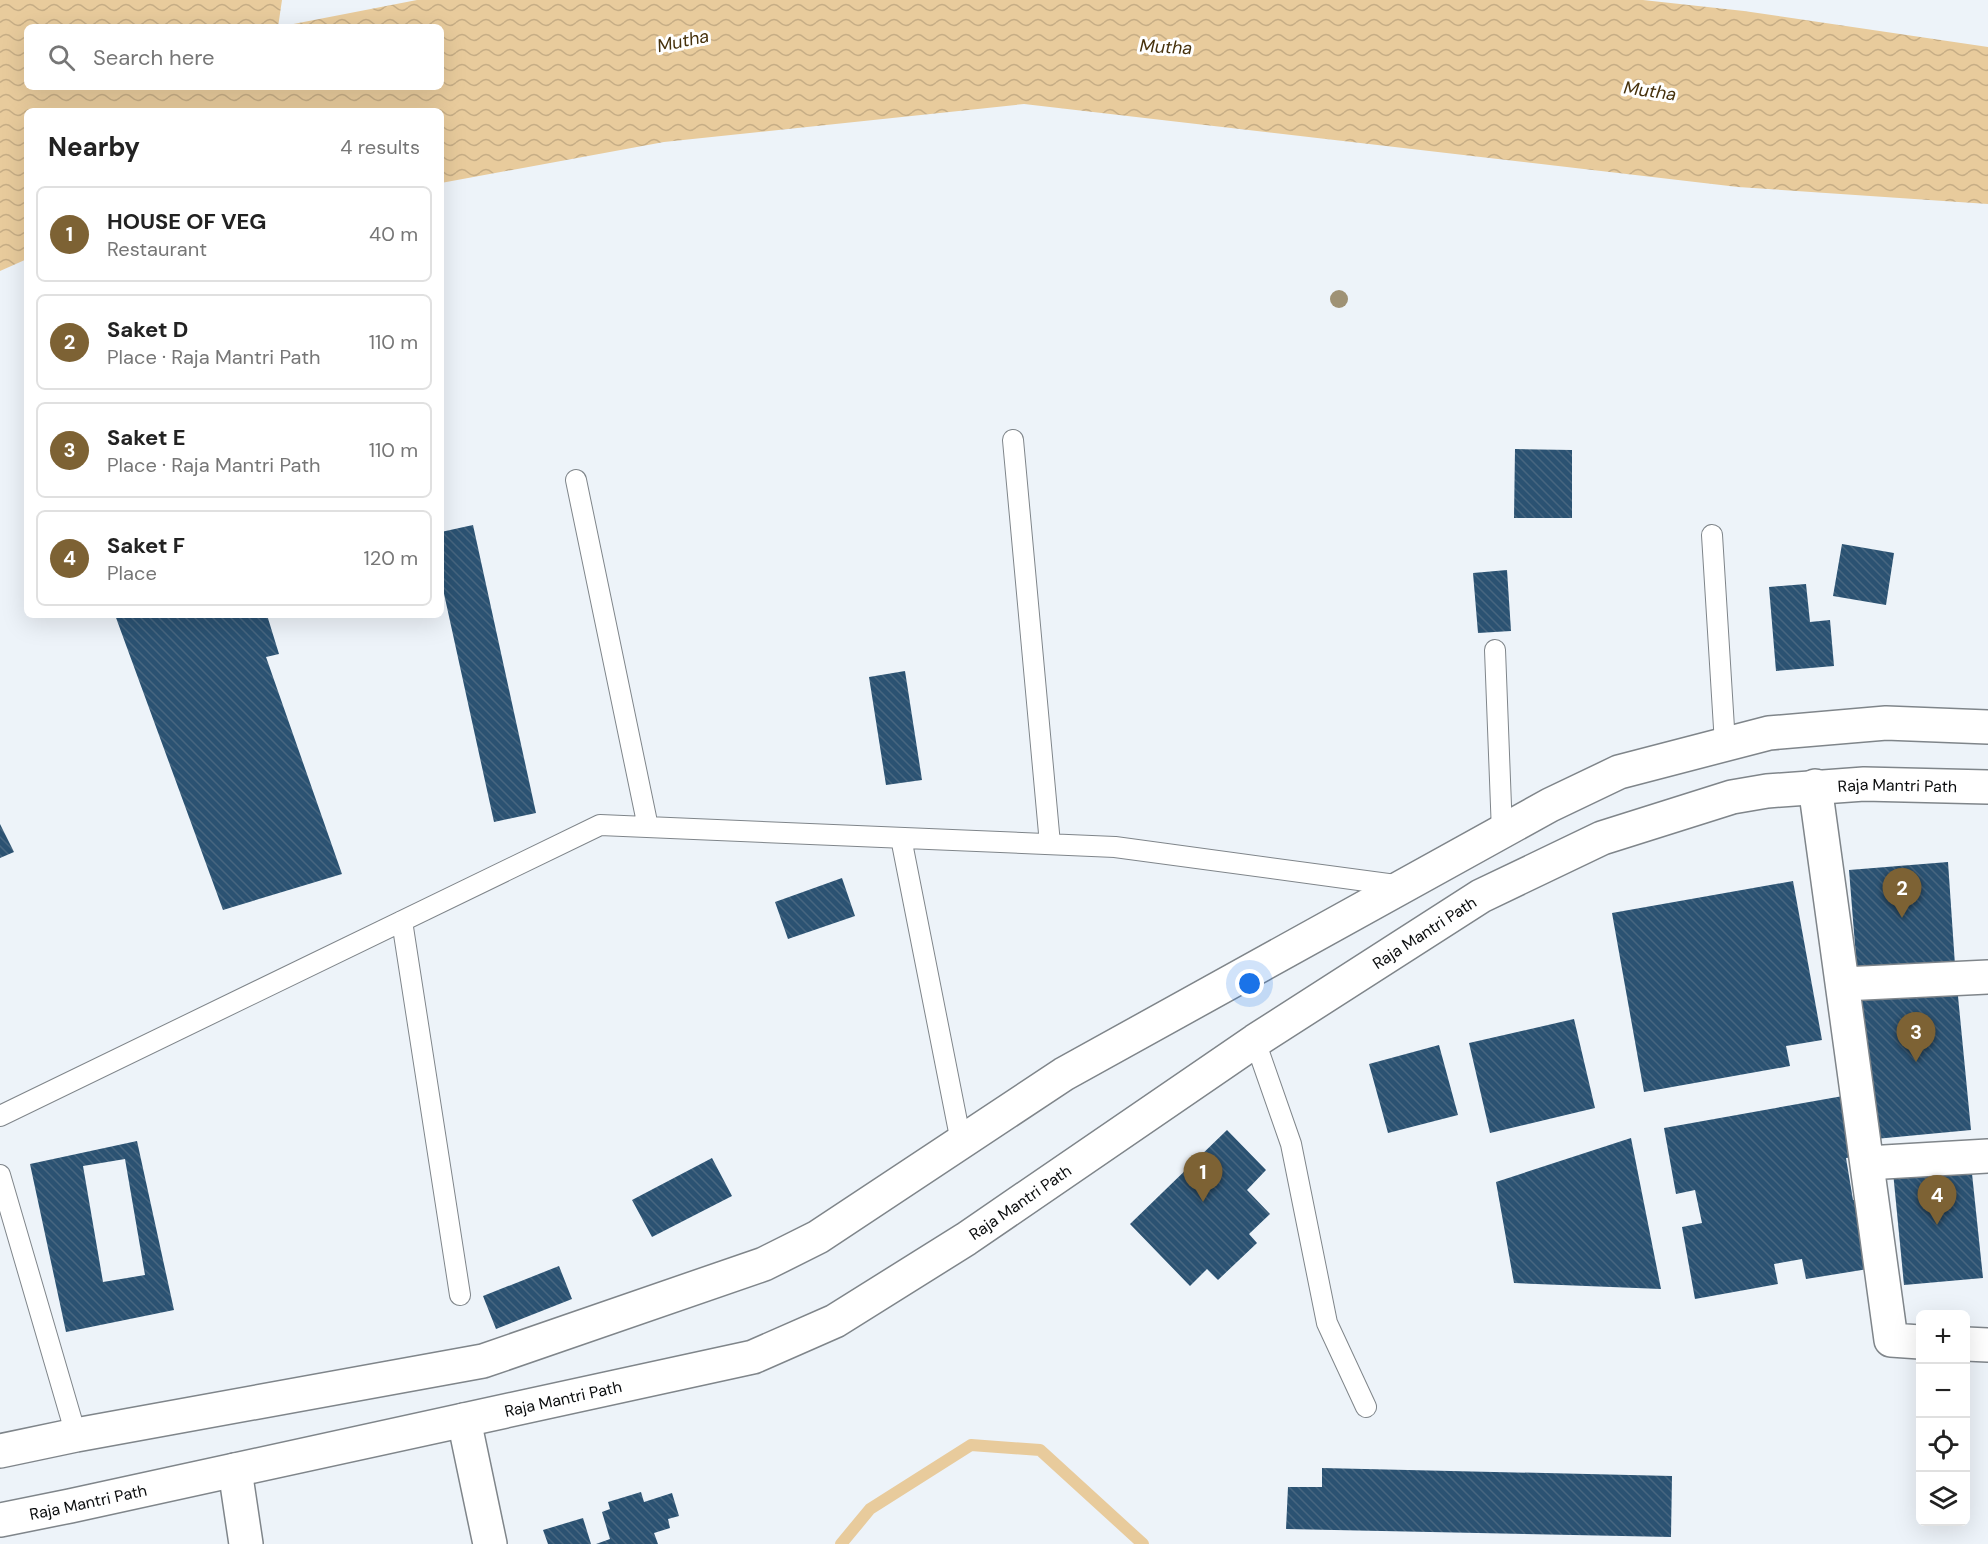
<!DOCTYPE html>
<html lang="en">
<head>
<meta charset="utf-8">
<style>
	:root { --surface:#fff; --page:#f2f2f2; --text:#222; --muted:#767676; --line:#e0e0e0; --accent:#7d6234 }
	body { margin:0; font-family:"DM Sans",sans-serif; background:var(--page); color:var(--text) }
	.controls { position:absolute; right:18px; bottom:18px; display:grid; overflow:hidden; border-radius:9px; box-shadow:0 6px 24px #0002 }
	.controls button { width:54px; height:54px; display:grid; place-items:center; padding:0; border:0; border-bottom:2px solid var(--line); background:var(--surface); color:var(--text); font:30px sans-serif }
	.you { position:absolute; left:1250px; top:984px; width:21px; height:21px; margin:-15px; border:4px solid #fff; border-radius:50%; background:#1a73e8; box-shadow:0 0 0 9px #1a73e833 }
	.badge { display:grid; place-items:center; width:39px; height:39px; border-radius:50%; background:var(--accent); color:#fff; font-size:20px; font-weight:700 }
	.pin { position:absolute; translate:-50% -50px; filter:drop-shadow(0 2px 3px #0008) }
	.pin::after { content:''; position:absolute; top:32px; width:21px; height:18px; background:inherit; clip-path:polygon(0 0,100% 0,50% 100%) }
	.list { margin:0; padding:0; list-style:none }
	h2 { display:flex; justify-content:space-between; align-items:center; height:78px; margin:0; padding:0 24px; font-size:26px }
	h2 small { font-size:20px; font-weight:400; color:var(--muted) }
	.list li { display:grid; grid-template-columns:39px 1fr auto; gap:18px; align-items:center; box-sizing:border-box; height:96px; margin:0 12px 12px; padding:0 12px; border:2px solid var(--line); border-radius:9px }
	.list b { display:block; font-size:22px; white-space:nowrap }
	.list p { margin:0; font-size:20px; white-space:nowrap; color:var(--muted) }
	.list em { font-size:20px; font-style:normal; color:var(--muted) }
	.icon { flex:none; width:33px; height:33px; fill:none; stroke:currentColor; stroke-width:2; stroke-linecap:round; stroke-linejoin:round }
	.map { position:relative; flex:none; width:1988px; height:1544px; overflow:hidden }
	.search { position:absolute; background:var(--surface); box-shadow:0 6px 24px #0002; left:24px; top:24px; width:420px; height:66px; display:flex; align-items:center; gap:15px; box-sizing:border-box; padding:0 21px; border-radius:9px; color:var(--muted); font-size:22px }
	.panel { position:absolute; background:var(--surface); box-shadow:0 6px 24px #0002; left:24px; top:108px; width:420px; height:510px; border-radius:9px }
	.map>svg:first-child { display:block }
	.water { fill:url(#water-waves); fill-rule:evenodd }
	.lines { fill:none; stroke-linecap:round; stroke-linejoin:round }
	.stream { stroke:#e8cb9c; stroke-width:12 }
	.building { fill:url(#building-back-hatch); fill-rule:evenodd }
	.lane-casing { stroke:#7f858a; stroke-width:22 }
	.street-casing { stroke:#7f858a; stroke-width:36 }
	.secondary-casing { stroke:#7f858a; stroke-width:36 }
	.lane { stroke:#fff; stroke-width:20 }
	.street { stroke:#fff; stroke-width:33 }
	.secondary { stroke:#fff; stroke-width:33 }
	.tree { fill:#9f9275 }
	.labels { text-anchor:middle; dominant-baseline:central; stroke-width:6; stroke-linejoin:round; paint-order:stroke }
	.street-label { font-size:16px; fill:#0a0c0d; stroke:#fff }
	.water-label { font-size:18px; font-style:italic; fill:#46310c; stroke:#fff }
</style>
</head>
<body>
<div class="map">
<svg width="1988" height="1544" viewBox="0 0 1988 1544">
	<defs>
		<pattern id="water-waves" width="16" height="10" patternUnits="userSpaceOnUse" patternTransform="scale(1.5)"><rect width="16" height="10" fill="#e8cb9c"/><path d="M0 5q4-4 8 0t8 0" fill="none" stroke="#c6ad85"/></pattern>
		<pattern id="building-back-hatch" width="6" height="6" patternUnits="userSpaceOnUse" patternTransform="scale(1.5)"><rect width="6" height="6" fill="#2b5272"/><path d="M-1 5l2 2M0 0l6 6M5-1l2 2" fill="none" stroke="#476680"/></pattern>
	</defs>
	<rect width="100%" height="100%" fill="#edf3f9"/>
	<!-- water -->
	<path class="water" d="M0,0H282L278,27L417,0H1643L1744,11L1988,47V204L1738,187L1024,104L664,142L441,183V111H27V259L0,271ZM27,27H441V87H27Z"/>
	<g class="lines">
		<!-- stream -->
		<path class="stream" d="M841,1544L870,1509L971,1445L1040,1450L1143,1544"/>
	</g>
	<!-- building -->
	<path class="building" d="M1515,449L1572,450V518H1514Z
		M473,525L536,813L494,822L441,580V532Z
		M1842,544L1894,553L1886,605L1833,596Z
		M1507,570L1511,631L1478,633L1473,573Z
		M1806,584L1810,622L1830,620L1834,666L1776,671L1769,587Z
		M115,615H267L279,654L266,657L342,874L223,910Z
		M905,671L922,780L886,785L869,677Z
		M0,824L14,852L0,858Z
		M1948,862L1955,965L1857,970L1849,870Z
		M842,878L855,916L788,939L775,902Z
		M1793,881L1822,1040L1786,1046L1790,1066L1644,1092L1612,913Z
		M1957,986L1971,1130L1875,1139L1861,995Z
		M1574,1019L1595,1108L1490,1133L1469,1043Z
		M1439,1045L1458,1115L1388,1133L1369,1064Z
		M1843,1096L1854,1157L1846,1158L1853,1200L1861,1199L1874,1268L1806,1279L1802,1259L1774,1264L1778,1284L1695,1299L1682,1227L1702,1223L1695,1190L1676,1194L1664,1128Z
		M1227,1130L1266,1170L1247,1190L1270,1214L1249,1234L1257,1243L1218,1280L1207,1269L1190,1286L1130,1224Z
		M1631,1138L1661,1289L1514,1283L1496,1182Z
		M137,1141L174,1310L66,1332L30,1164ZM125,1159L145,1275L103,1282L83,1166Z
		M712,1158L732,1196L652,1237L632,1200Z
		M1971,1164L1983,1278L1904,1285L1893,1172Z
		M559,1266L572,1299L496,1329L483,1296Z
		M1322,1468L1672,1476L1671,1537L1286,1529L1288,1487H1322Z
		M641,1492L644,1502L672,1493L679,1516L668,1519L670,1528L654,1533L658,1544H596L610,1539L602,1512L610,1509L608,1502Z
		M583,1518L591,1544H548L543,1530Z"/>
	<g class="lines">
		<defs>
			<path id="lane" d="M1013,440L1050,844
				M576,480L648,827
				M1712,535L1725,744
				M1495,650L1502,832
				M901,838L961,1142
				M402,921L460,1295
				M1255,1041L1291,1144L1327,1323L1366,1407
				M0,1116L600,825L1115,847L1403,886
				M0,1175L76,1435"/>
			<path id="street" d="M1815,786L1891,1340L1920,1342
				M1843,984L1988,977
				M1867,1163L1988,1156
				M1966,1344L1988,1345
				M464,1420L490,1544
				M235,1470L246,1544"/>
			<g id="secondary">
				<path d="M0,1451L76,1435L483,1361L764,1264L818,1237L1064,1074L1550,805L1619,772L1769,733L1886,723L1988,727"/>
				<path id="s1" d="M0,1520L70,1506L753,1357L835,1321L966,1239L1255,1041L1481,896L1602,838L1732,797L1767,791L1864,784L1988,787"/>
			</g>
		</defs>
		<!-- lane casing -->
		<use href="#lane" class="lane-casing"/>
		<!-- street casing -->
		<use href="#street" class="street-casing"/>
		<!-- secondary casing -->
		<use href="#secondary" class="secondary-casing"/>
		<!-- lane -->
		<use href="#lane" class="lane"/>
		<!-- street -->
		<use href="#street" class="street"/>
		<!-- secondary -->
		<use href="#secondary" class="secondary"/>
	</g>
	<!-- trees -->
	<circle class="tree" cx="1339" cy="299" r="9"/>
	<g class="labels">
		<!-- street labels -->
		<g class="street-label">
			<text stroke="none"><textPath href="#s1" startOffset="2070">Raja Mantri Path</textPath></text>
			<text stroke="none"><textPath href="#s1" startOffset="1566">Raja Mantri Path</textPath></text>
			<text stroke="none"><textPath href="#s1" startOffset="1080">Raja Mantri Path</textPath></text>
			<text stroke="none"><textPath href="#s1" startOffset="576">Raja Mantri Path</textPath></text>
			<text stroke="none"><textPath href="#s1" startOffset="90">Raja Mantri Path</textPath></text>
		</g>
		<!-- water labels -->
		<g class="water-label">
			<text transform="translate(683 41) rotate(-12)">Mutha</text>
			<text transform="translate(1166 47) rotate(3)">Mutha</text>
			<text transform="translate(1650 91) rotate(8)">Mutha</text>
		</g>
	</g>
</svg>
<div class="controls">
<button>+</button>
<button>−</button>
<button><svg class="icon" aria-label="locate" viewBox="0 0 24 24"><circle cx="12" cy="12" r="6"/><path d="M12 2v4M12 18v4M2 12h4M18 12h4"/></svg></button>
<button><svg class="icon" aria-label="layers" viewBox="0 0 24 24"><path d="M12 4l9 5-9 5-9-5zM3 14l9 5 9-5"/></svg></button>
</div>
<div class="you"></div>
<div class="pin badge" style="left:1203px;top:1202px">1</div>
<div class="pin badge" style="left:1902px;top:918px">2</div>
<div class="pin badge" style="left:1916px;top:1062px">3</div>
<div class="pin badge" style="left:1937px;top:1225px">4</div>
<div class="search"><svg class="icon" aria-label="search" viewBox="0 0 24 24"><circle cx="10" cy="10" r="6"/><path d="M15 15l6 6"/></svg>Search here</div>
<section class="panel">
<h2>Nearby<small>4 results</small></h2>
<ul class="list">
<li><span class="badge">1</span><div><b>HOUSE OF VEG</b><p>Restaurant</p></div><em>40 m</em></li>
<li><span class="badge">2</span><div><b>Saket D</b><p>Place · Raja Mantri Path</p></div><em>110 m</em></li>
<li><span class="badge">3</span><div><b>Saket E</b><p>Place · Raja Mantri Path</p></div><em>110 m</em></li>
<li><span class="badge">4</span><div><b>Saket F</b><p>Place</p></div><em>120 m</em></li>
</ul>
</section>
</div>
</body>
</html>
